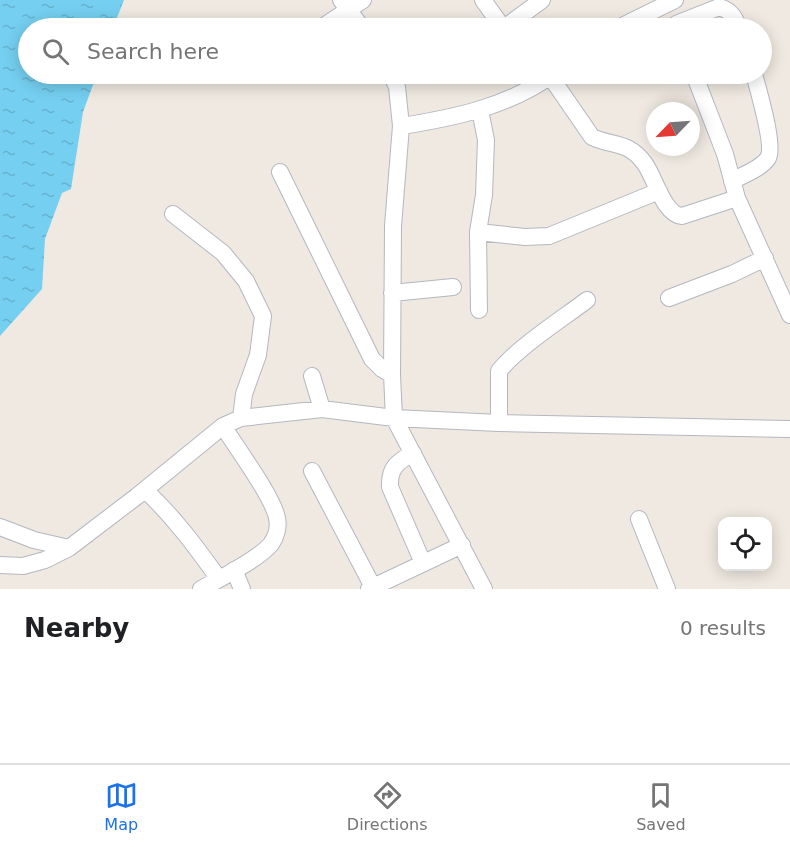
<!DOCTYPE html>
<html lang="en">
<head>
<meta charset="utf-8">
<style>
	:root { --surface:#fff; --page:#f2f2f2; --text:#202124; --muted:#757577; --line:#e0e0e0; --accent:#1a73e8 }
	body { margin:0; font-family:"DejaVu Sans",sans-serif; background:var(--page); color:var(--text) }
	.controls { position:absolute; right:18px; bottom:18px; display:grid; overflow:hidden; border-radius:12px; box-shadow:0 3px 15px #0003 }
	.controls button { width:54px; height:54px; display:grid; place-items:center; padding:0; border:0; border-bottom:2px solid var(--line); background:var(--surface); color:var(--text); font:30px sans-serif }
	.compass { position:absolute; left:646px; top:102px; width:54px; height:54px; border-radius:50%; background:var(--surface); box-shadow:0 3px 15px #0003; rotate:245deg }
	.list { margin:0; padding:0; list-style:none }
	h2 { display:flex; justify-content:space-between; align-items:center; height:78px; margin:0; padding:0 24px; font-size:26px }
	h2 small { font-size:20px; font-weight:400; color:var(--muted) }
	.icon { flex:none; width:33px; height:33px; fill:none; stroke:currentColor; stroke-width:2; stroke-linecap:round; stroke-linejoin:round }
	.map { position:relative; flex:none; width:790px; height:589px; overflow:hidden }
	.search { position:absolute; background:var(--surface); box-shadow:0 3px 15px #0003; left:18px; right:18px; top:18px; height:66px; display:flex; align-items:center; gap:15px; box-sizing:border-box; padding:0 21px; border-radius:33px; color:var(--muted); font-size:22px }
	.sheet { height:174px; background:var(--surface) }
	nav { display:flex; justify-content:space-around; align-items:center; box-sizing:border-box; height:84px; border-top:2px solid var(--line); background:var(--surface); font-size:16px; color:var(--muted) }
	nav a { display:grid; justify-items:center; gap:3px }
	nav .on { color:var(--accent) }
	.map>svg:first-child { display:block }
	.water { fill:url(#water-ripples) }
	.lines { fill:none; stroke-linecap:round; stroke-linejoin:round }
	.minor-casing { stroke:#b4b7c1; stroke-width:18 }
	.minor { stroke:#fff; stroke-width:16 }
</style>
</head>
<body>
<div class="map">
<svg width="790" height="589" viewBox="0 0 790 589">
	<defs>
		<pattern id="water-ripples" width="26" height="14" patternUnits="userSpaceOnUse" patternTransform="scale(1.5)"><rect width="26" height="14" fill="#75cff0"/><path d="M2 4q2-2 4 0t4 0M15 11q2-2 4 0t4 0" fill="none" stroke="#66b2ce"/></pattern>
	</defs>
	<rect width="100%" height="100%" fill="#efe9e1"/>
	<!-- water -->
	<path class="water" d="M0,0H124L113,28H28V74H97L83,112L71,189L62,193L45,239L42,289L0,336Z"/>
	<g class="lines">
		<defs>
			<path id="minor" d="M341,0L362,28
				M483,0L503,28
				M676,24L719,7C731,10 735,18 739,28
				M321,28L363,0
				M504,28L542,0
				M618,28L675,0
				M391,74L397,87L401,126L393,226L392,375L394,418L484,589
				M694,74L725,154L737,198L790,315
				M550,76L592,137C614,147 629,141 645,164C655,178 664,215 682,216L737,198
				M401,126C454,118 510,106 553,74
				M280,172L372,359L382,369L392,375
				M732,181C743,175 762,168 768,158C775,146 758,89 754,74
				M173,214L223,253L246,281L263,316L258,355L244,394L241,418
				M478,232L525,237L549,236L659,191
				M392,293L453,287
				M669,298L732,274L765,258
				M479,310L478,232L484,195L486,140L480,110
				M312,376L322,409
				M499,423V371C517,348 562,319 587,300
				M413,453C397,462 389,468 390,487L423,563
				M312,471L374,589
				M145,490C174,517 196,547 219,579
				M639,519L667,589
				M0,527L34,540L69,548
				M0,565L23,566L45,560L69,548L136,497L223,426L241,418L322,409L394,418L499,423L790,429
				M234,570L242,589
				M201,589C219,579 259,559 271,544C276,537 279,527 277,518C273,497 236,447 223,426
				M369,589L462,545"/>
		</defs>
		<!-- minor casing -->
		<use href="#minor" class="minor-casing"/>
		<!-- minor -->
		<use href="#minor" class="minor"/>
	</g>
</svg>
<div class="controls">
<button><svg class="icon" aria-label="locate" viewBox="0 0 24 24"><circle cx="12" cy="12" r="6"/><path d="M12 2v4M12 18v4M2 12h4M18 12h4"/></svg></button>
</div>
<svg class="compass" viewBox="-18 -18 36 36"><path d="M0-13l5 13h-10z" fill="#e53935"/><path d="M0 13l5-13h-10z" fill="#757577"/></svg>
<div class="search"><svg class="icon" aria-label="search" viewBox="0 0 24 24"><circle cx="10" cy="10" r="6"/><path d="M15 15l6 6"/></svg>Search here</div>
</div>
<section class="sheet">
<h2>Nearby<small>0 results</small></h2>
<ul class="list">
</ul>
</section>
<nav>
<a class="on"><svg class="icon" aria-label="map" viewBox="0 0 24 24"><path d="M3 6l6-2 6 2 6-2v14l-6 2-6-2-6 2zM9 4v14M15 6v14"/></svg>Map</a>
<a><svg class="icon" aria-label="directions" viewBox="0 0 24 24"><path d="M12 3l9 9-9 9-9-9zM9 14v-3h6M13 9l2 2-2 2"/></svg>Directions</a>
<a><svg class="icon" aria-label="saved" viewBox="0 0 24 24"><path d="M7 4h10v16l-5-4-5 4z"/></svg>Saved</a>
</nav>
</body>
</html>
